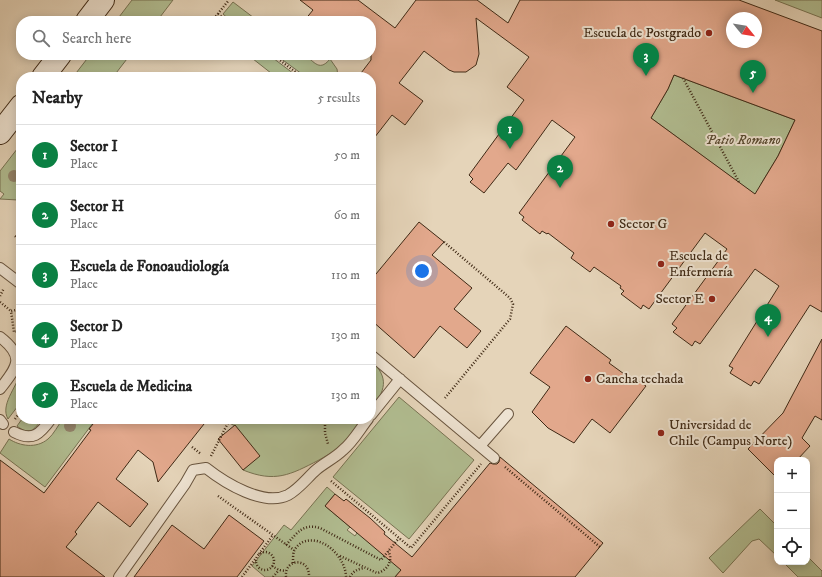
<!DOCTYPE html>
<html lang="en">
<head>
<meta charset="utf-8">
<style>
	:root { --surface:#fff; --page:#f6f6f6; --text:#222; --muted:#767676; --line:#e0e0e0; --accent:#0b8043 }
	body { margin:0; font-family:"IM FELL DW Pica",serif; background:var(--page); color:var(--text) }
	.controls { position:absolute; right:12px; bottom:12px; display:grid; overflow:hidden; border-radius:8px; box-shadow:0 2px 10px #0003 }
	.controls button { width:36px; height:36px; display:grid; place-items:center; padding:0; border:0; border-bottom:1px solid var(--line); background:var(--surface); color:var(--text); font:20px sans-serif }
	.compass { position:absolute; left:726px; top:12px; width:36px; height:36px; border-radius:50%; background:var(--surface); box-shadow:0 2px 10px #0003; rotate:120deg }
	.you { position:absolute; left:422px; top:271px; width:14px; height:14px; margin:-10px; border:3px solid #fff; border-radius:50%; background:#1a73e8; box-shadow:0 0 0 6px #1a73e833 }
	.badge { display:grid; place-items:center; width:26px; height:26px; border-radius:50%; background:var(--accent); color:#fff; font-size:13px; font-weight:700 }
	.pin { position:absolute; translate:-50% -33px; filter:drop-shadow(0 1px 2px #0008) }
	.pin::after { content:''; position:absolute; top:21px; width:14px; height:12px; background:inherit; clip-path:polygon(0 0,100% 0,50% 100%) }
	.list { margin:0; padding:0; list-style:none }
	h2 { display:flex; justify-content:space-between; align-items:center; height:52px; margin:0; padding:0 16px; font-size:17px }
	h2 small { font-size:13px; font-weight:400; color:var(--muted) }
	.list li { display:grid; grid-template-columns:26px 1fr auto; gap:12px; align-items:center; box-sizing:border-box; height:60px; padding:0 16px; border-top:1px solid var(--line) }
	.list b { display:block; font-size:15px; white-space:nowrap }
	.list p { margin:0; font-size:13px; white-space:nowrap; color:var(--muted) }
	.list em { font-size:13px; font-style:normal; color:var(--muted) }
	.icon { flex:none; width:22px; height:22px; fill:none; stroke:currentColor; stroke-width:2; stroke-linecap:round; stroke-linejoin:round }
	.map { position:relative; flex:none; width:822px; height:577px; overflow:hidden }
	.search { position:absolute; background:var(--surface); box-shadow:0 2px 10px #0003; left:16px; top:16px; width:360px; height:44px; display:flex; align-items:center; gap:10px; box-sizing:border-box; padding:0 14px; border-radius:16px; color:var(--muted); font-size:15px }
	.panel { position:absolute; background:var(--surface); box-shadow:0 2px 10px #0003; left:16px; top:72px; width:360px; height:352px; border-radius:16px }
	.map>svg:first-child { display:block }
	.green { fill:#b1bd91; stroke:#787353 }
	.building { fill:#e2a88c; stroke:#3f2915; fill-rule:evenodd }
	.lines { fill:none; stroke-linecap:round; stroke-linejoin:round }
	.service-casing { stroke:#68543e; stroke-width:12 }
	.secondary-casing { stroke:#3f2915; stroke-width:24 }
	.path { stroke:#3f2915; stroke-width:2.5; stroke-dasharray:1 2; stroke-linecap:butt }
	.service { stroke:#eee3d2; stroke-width:10 }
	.secondary { stroke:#eee3d2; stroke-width:22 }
	.tree { fill:#96866d }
	.poi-dot { fill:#8f2418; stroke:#eee3d2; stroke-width:1.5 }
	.labels { text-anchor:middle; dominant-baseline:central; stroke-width:4; stroke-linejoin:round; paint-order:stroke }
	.poi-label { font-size:14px; fill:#3f2915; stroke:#eee3d2; text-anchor:start }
	.park-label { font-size:14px; font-style:italic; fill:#56472e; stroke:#eee3d2 }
</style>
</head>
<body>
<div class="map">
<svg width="822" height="577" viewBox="0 0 822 577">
	<rect width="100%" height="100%" fill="#e5d4b9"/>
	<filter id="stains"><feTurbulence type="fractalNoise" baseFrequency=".005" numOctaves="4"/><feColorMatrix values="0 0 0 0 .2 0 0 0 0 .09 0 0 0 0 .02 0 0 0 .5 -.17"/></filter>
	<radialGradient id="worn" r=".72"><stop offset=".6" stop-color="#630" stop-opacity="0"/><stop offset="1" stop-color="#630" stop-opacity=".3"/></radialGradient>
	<!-- green -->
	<path class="green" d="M132,0H173L157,21H116Z
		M775,0H822V18Z
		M233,2L258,21H231L223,14Z
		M90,55H130L113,77H73Z
		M248,55H269L298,77H276Z
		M276,55C284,55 295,53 303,55C313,58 318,74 330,59L337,69L338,77H306Z
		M674,75L795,120L778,156L761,184V199L651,118L668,89Z
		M21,144V197L18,200L0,199L4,194L0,191V171Z
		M371,360C390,379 385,390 371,410Z
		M21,372V402L8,419C0,405 16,388 21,372Z
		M399,397L474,460L409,539L333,477Z
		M22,419H42C34,430 30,436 17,426Z
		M63,419H96L45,487L0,453L9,439C20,446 36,449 48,439C54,434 58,425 63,419Z
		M222,419H364C358,427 353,437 345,444C338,450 327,455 319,460C290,475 275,483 243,470L259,456L235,426Z
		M327,487L335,494L325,506L350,527L347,530L355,536L357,533L412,557L395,577H265L252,566L284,525L291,530Z
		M760,509L777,526V556L759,539L752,541L723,573L709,558Z
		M807,556L822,571V577H798L783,562H807Z"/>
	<!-- building -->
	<path class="building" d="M300,0H358L395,28L416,0H477L508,23L520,0H739L822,31V312L810,305L759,384L754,381L751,386L730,373L733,368L729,366L779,286L755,269L700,344L695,341L692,346L673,332L677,328L672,324L727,249L705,233L649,309L643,305L641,309L621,294L624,291L620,288L621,286L594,267L590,272L571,258L574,253L548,233L547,234L542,231L540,234L522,220L524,217L519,213L575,137L552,120L516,170L508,163L484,193L470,182L473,179L469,175L524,100L507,87L529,57L476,18L479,54L476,65L466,72H454L449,70L424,51L399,83L423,101L405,125L392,115L371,142V77H358L371,60V21H304L313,10ZM732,18H756V42H732ZM674,75L795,120L778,156L755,194L651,118L668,89Z
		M419,222L444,242L432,255L472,288L454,309L481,331L467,348L440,326L414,358L371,320V280Z
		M566,326L611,360L609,363L631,379L633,377L646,386L610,433L592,419L574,443L548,428L532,412L550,387L530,373Z
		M822,339V420L815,416L802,438L810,446L797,460H777V478L748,449L783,413Z
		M97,419H208L158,482L153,462L138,450L116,479L148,504L130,527L98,502L75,532L77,534L66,547L105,577H0V460L44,493L91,430L89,429Z
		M235,425L260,456L243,470L218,439Z
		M500,457L603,543L575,577H395L401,570L325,506L335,494L344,501L346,499L370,518L385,532L384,534L412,557L490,463L493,464H497L499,462Z
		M229,515L264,541L237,577H134L172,525L204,549Z"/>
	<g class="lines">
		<defs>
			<path id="service" d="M0,268L21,284
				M0,337C26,357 17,367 0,389
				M371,355L494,458
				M371,415L400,379
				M0,420L3,424
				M14,432C33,442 40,434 51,419
				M480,446L508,414
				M119,577L185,484L193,470L206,468C225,483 264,507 288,495C299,489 307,478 316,470C324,463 335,458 343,450C353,442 360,429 368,419"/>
			<path id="secondary" d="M87,21L103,0
				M43,77L60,55
				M0,133L21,106"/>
		</defs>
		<!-- service casing -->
		<use href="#service" class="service-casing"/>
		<!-- secondary casing -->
		<use href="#secondary" class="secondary-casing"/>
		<!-- path -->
		<path class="path" d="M218,14L227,21
			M212,21L229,0
			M273,55L302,77
			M683,78L739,182
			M15,236L21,241
			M444,242L510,298L513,304L510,319L445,398
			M0,296L4,288
			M0,302L11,311
			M21,309L11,311L14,332L21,331
			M15,419L21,411
			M325,419V433L328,444
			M192,447L201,454
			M211,456L230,419
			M505,467L600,547
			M331,481L411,548L481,464
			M218,496L294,550
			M286,545C297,533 303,523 320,528L381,560L399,538
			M256 561a9 9 0 1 1 18 0a9 9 0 1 1-18 0Z
			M259,554L273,535
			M340,556L377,573C387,571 394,560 388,551
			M293,563C293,559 293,554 294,551C296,547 299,544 303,542C323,534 346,558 346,577
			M272,566L279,570L286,571
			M242,577L256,558
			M273,577L279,570
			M286,577C284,558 310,557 309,577
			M350,577C353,571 358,569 364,568"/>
		<!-- service -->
		<use href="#service" class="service"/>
		<!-- secondary -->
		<use href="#secondary" class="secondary"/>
	</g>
	<!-- trees -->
	<g class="tree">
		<circle cx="14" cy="176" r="6"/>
		<circle cx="70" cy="426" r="6"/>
	</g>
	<!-- markers -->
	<g class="poi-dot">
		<circle cx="709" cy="33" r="4"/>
		<circle cx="611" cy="224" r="4"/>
		<circle cx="661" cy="264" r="4"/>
		<circle cx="712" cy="299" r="4"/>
		<circle cx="588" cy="379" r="4"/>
		<circle cx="661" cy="433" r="4"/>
	</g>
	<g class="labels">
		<!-- poi labels -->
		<g class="poi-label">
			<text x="701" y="33" text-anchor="end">Escuela de Postgrado</text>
			<text x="619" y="224">Sector G</text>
			<text x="669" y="256">Escuela de<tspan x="669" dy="16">Enfermería</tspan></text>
			<text x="704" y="299" text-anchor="end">Sector E</text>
			<text x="596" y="379">Cancha techada</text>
			<text x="669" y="425">Universidad de<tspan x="669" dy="16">Chile (Campus Norte)</tspan></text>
		</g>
		<!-- park labels -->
		<g class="park-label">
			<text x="743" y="140">Patio Romano</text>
		</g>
	</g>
	<rect width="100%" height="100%" filter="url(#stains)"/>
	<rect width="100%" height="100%" fill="url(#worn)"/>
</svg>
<div class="controls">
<button>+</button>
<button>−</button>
<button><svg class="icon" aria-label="locate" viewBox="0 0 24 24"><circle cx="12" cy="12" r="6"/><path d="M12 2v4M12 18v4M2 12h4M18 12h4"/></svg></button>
</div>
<svg class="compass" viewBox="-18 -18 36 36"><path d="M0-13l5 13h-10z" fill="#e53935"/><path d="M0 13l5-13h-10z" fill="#767676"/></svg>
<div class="you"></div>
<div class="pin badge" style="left:510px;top:149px">1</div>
<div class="pin badge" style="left:560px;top:188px">2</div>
<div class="pin badge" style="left:646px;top:76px">3</div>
<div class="pin badge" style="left:768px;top:337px">4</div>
<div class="pin badge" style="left:753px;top:93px">5</div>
<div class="search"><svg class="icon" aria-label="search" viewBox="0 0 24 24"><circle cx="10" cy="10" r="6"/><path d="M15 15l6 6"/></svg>Search here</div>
<section class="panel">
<h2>Nearby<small>5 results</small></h2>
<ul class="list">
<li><span class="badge">1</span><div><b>Sector I</b><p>Place</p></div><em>50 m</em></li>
<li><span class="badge">2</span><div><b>Sector H</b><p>Place</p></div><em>60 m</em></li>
<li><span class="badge">3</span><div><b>Escuela de Fonoaudiología</b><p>Place</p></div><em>110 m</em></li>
<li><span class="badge">4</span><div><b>Sector D</b><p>Place</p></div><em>130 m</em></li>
<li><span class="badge">5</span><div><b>Escuela de Medicina</b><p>Place</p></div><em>130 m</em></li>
</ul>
</section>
</div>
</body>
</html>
